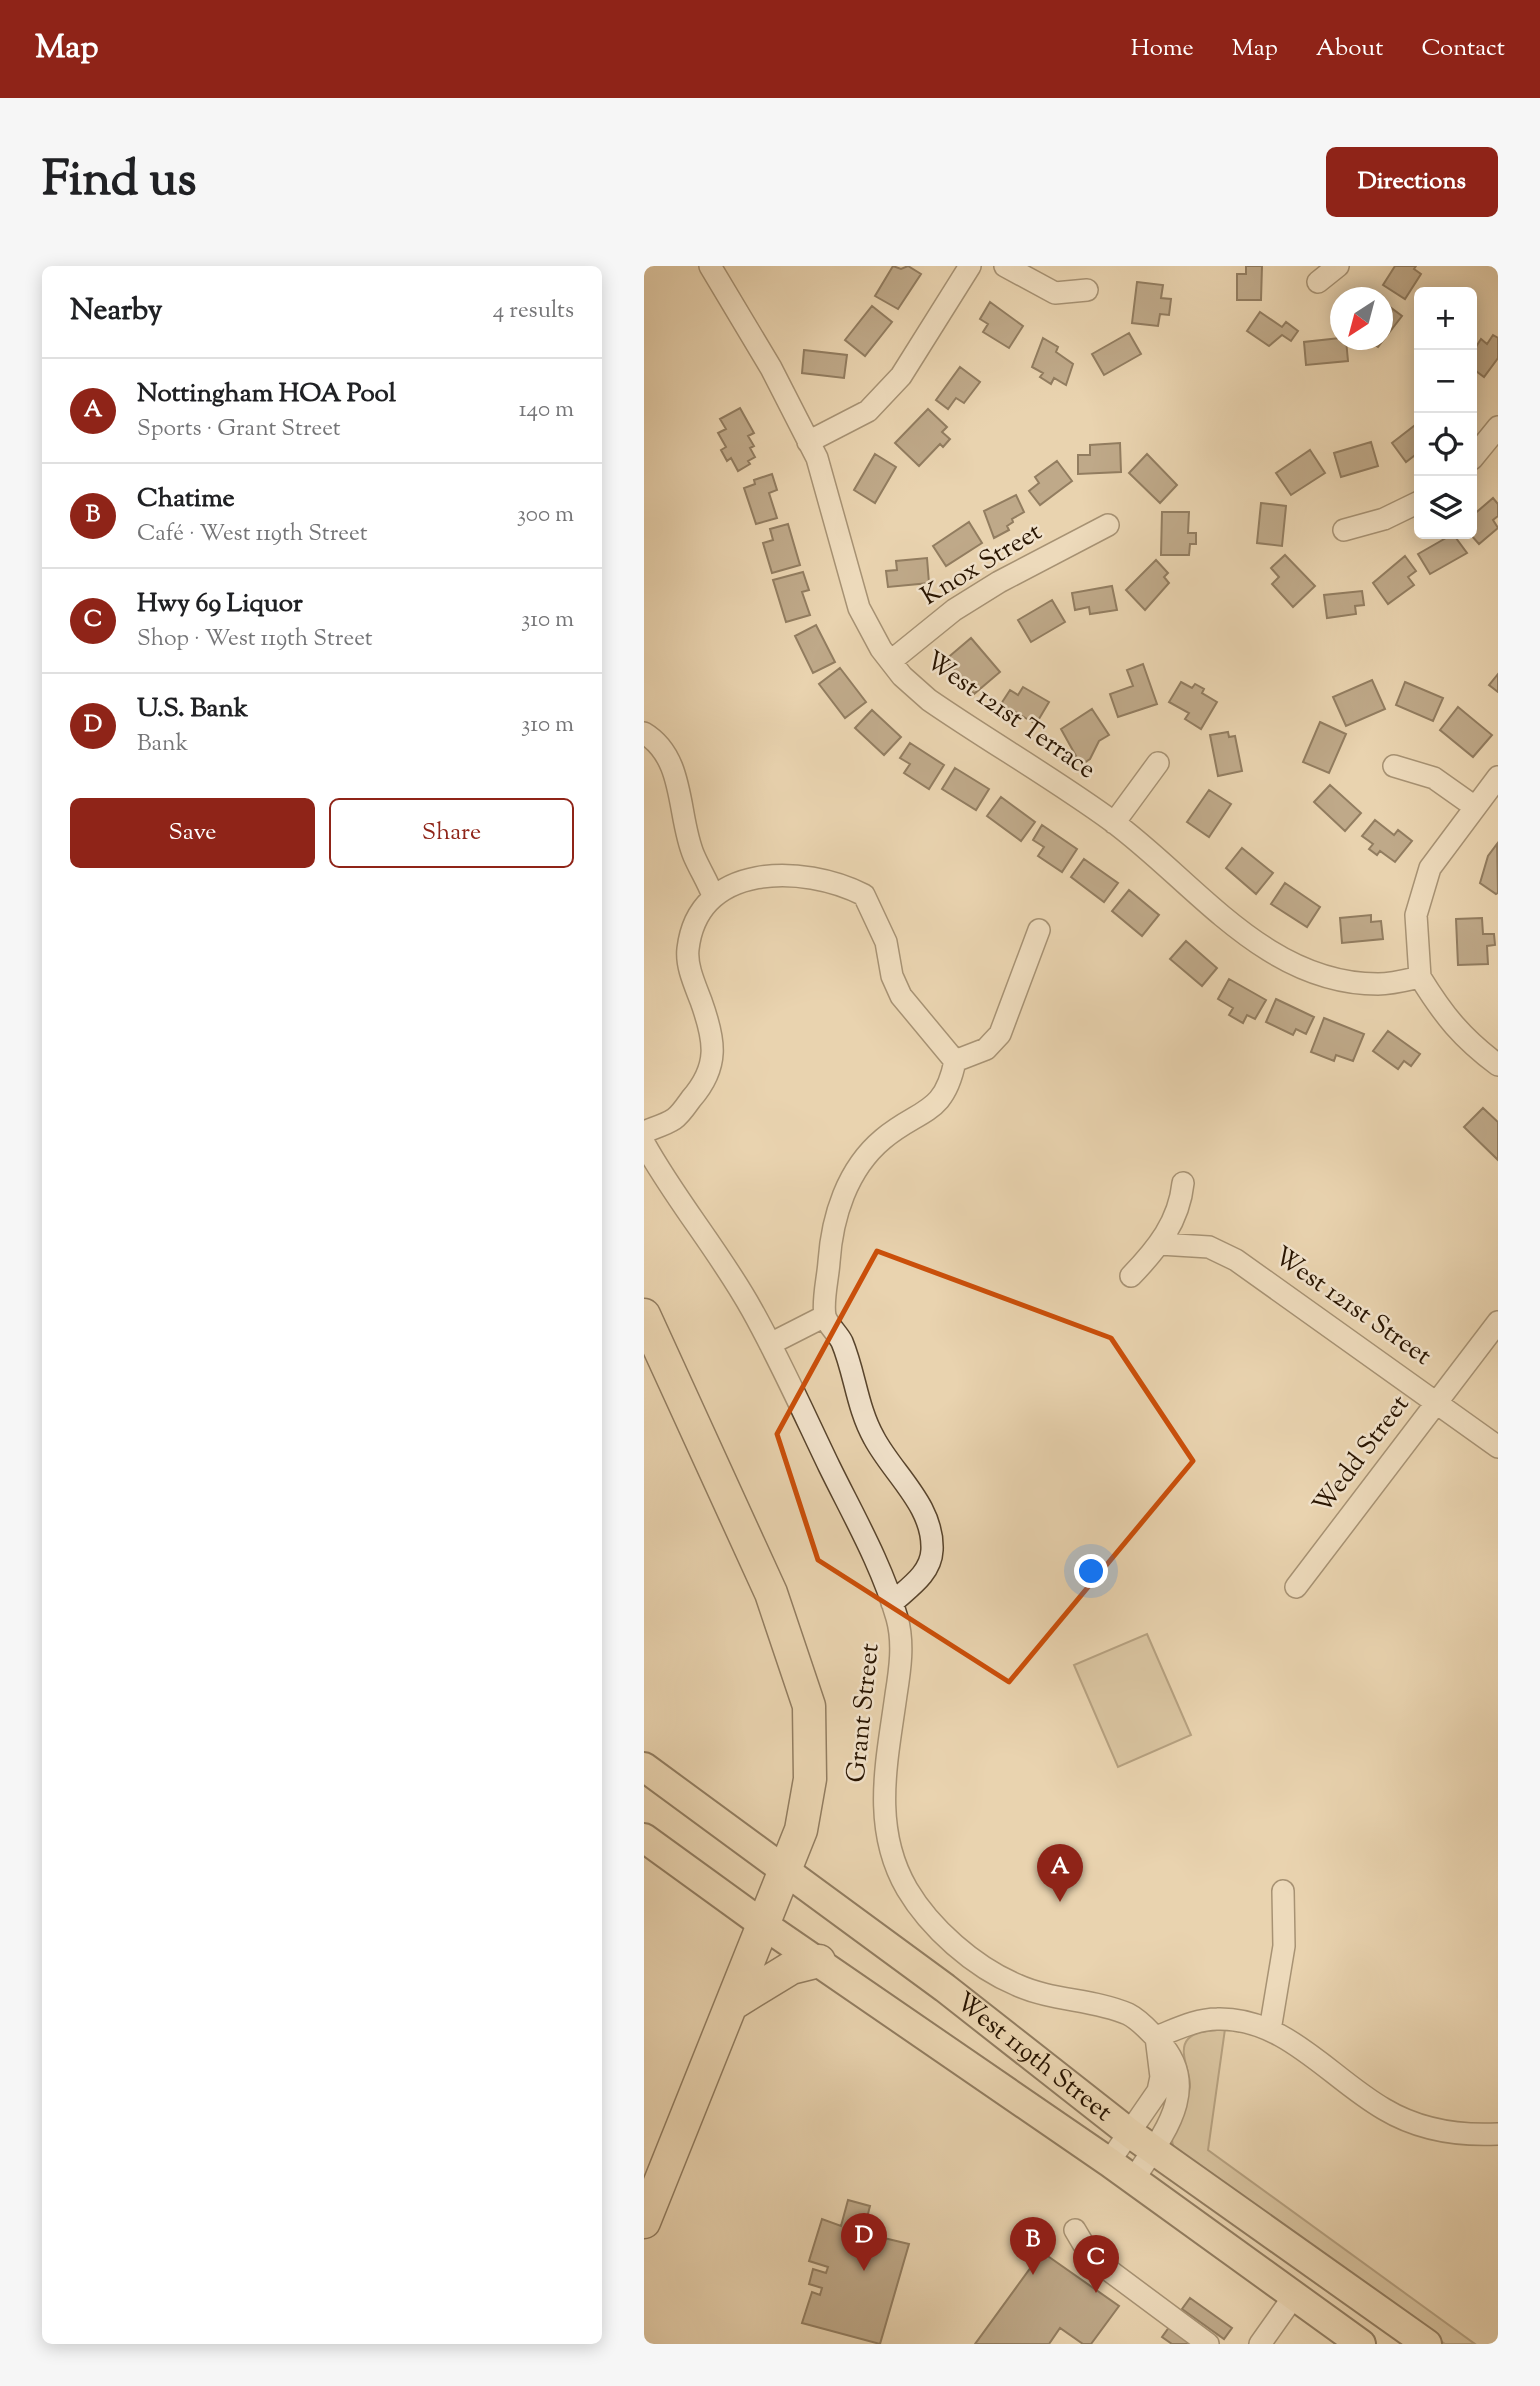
<!DOCTYPE html>
<html lang="en">
<head>
<meta charset="utf-8">
<style>
	:root { --surface:#fff; --page:#f6f6f6; --text:#202124; --muted:#757577; --line:#e0e0e0; --accent:#8f2418 }
	body { margin:0; font-family:"Sorts Mill Goudy",serif; background:var(--page); color:var(--text) }
	.controls { position:absolute; right:21px; top:21px; display:grid; overflow:hidden; border-radius:10px; box-shadow:0 4px 18px #0003 }
	.controls button { width:63px; height:63px; display:grid; place-items:center; padding:0; border:0; border-bottom:2px solid var(--line); background:var(--surface); color:var(--text); font:35px sans-serif }
	.compass { position:absolute; left:686px; top:21px; width:63px; height:63px; border-radius:50%; background:var(--surface); box-shadow:0 4px 18px #0003; rotate:216deg }
	.you { position:absolute; left:448px; top:1306px; width:24px; height:24px; margin:-18px; border:5px solid #fff; border-radius:50%; background:#1a73e8; box-shadow:0 0 0 10px #1a73e833 }
	.badge { display:grid; place-items:center; width:46px; height:46px; border-radius:50%; background:var(--accent); color:#fff; font-size:23px; font-weight:700 }
	.pin { position:absolute; translate:-50% -58px; filter:drop-shadow(0 2px 4px #0008) }
	.pin::after { content:''; position:absolute; top:37px; width:24px; height:21px; background:inherit; clip-path:polygon(0 0,100% 0,50% 100%) }
	.list { margin:0; padding:0; list-style:none }
	h2 { display:flex; justify-content:space-between; align-items:center; height:91px; margin:0; padding:0 28px; font-size:30px }
	h2 small { font-size:23px; font-weight:400; color:var(--muted) }
	.list li { display:grid; grid-template-columns:46px 1fr auto; gap:21px; align-items:center; box-sizing:border-box; height:105px; padding:0 28px; border-top:2px solid var(--line) }
	.list b { display:block; font-size:26px; white-space:nowrap }
	.list p { margin:0; font-size:23px; white-space:nowrap; color:var(--muted) }
	.list em { font-size:23px; font-style:normal; color:var(--muted) }
	.actions { display:flex; gap:14px; padding:21px 28px }
	.actions a { flex:1; padding:16px 0; border:2px solid var(--accent); border-radius:10px; text-align:center; font-size:24px; color:var(--accent) }
	.actions .main { background:var(--accent); color:#fff }
	.icon { flex:none; width:38px; height:38px; fill:none; stroke:currentColor; stroke-width:2; stroke-linecap:round; stroke-linejoin:round }
	.map { position:relative; flex:none; width:854px; height:2078px; overflow:hidden; border-radius:10px }
	header { display:flex; align-items:center; gap:42px; box-sizing:border-box; height:98px; padding:0 35px; background:var(--accent); color:#fff }
	header strong { font-size:33px }
	nav { display:flex; gap:38px; margin-inline-start:auto; font-size:24px }
	.intro { display:flex; align-items:center; justify-content:space-between; box-sizing:border-box; height:168px; padding:0 42px }
	h1 { margin:0; font-size:49px }
	.button { padding:18px 32px; border-radius:10px; background:var(--accent); color:#fff; font-size:24px; font-weight:700 }
	main { display:flex; gap:42px; padding:0 42px }
	aside { flex:1; background:var(--surface); border-radius:10px; box-shadow:0 4px 18px #0003 }
	.map>svg:first-child { display:block }
	.green { fill:#c8b391; stroke:#786448; stroke-width:2 }
	.building { fill:#8c775b; stroke:#281400; stroke-width:2 }
	.lines { fill:none; stroke-linecap:round; stroke-linejoin:round }
	.minor-casing { stroke:#58442c; stroke-width:24 }
	.major-casing { stroke:#281400; stroke-width:32 }
	.highway-casing { stroke:#281400; stroke-width:35 }
	.minor { stroke:#f1e2cb; stroke-width:21 }
	.major { stroke:#e9d3af; stroke-width:28 }
	.highway { stroke:#e9d3af; stroke-width:32 }
	.marked { fill:none; stroke:#cb4f0a; stroke-width:5; stroke-linejoin:round }
	.labels { text-anchor:middle; dominant-baseline:central; stroke-width:5; stroke-linejoin:round; paint-order:stroke }
	.street-label { font-size:26px; fill:#281400; stroke:#f1e2cb }
</style>
</head>
<body>
<header>
<strong>Map</strong>
<nav><a>Home</a><a>Map</a><a>About</a><a>Contact</a></nav>
</header>
<div class="intro"><h1>Find us</h1><a class="button">Directions</a></div>
<main>
<aside>
<h2>Nearby<small>4 results</small></h2>
<ul class="list">
<li><span class="badge">A</span><div><b>Nottingham HOA Pool</b><p>Sports · Grant Street</p></div><em>140 m</em></li>
<li><span class="badge">B</span><div><b>Chatime</b><p>Café · West 119th Street</p></div><em>300 m</em></li>
<li><span class="badge">C</span><div><b>Hwy 69 Liquor</b><p>Shop · West 119th Street</p></div><em>310 m</em></li>
<li><span class="badge">D</span><div><b>U.S. Bank</b><p>Bank</p></div><em>310 m</em></li>
</ul>
<div class="actions"><a class="main">Save</a><a>Share</a></div>
</aside>
<div class="map">
<svg width="854" height="2078" viewBox="0 0 854 2078">
	<rect width="100%" height="100%" fill="#e9d3af"/>
	<filter id="stains"><feTurbulence type="fractalNoise" baseFrequency=".00286" numOctaves="4"/><feColorMatrix values="0 0 0 0 .2 0 0 0 0 .09 0 0 0 0 .02 0 0 0 .5 -.17"/></filter>
	<radialGradient id="worn" r=".72"><stop offset=".6" stop-color="#630" stop-opacity="0"/><stop offset="1" stop-color="#630" stop-opacity=".3"/></radialGradient>
	<!-- green -->
	<path class="green" d="M503,1368L547,1469L474,1501L430,1399Z
		M581,1763L564,1884L831,2078H801L530,1882C521,1861 543,1842 546,1821C547,1806 533,1785 544,1773C552,1764 570,1765 581,1763Z"/>
	<!-- building -->
	<path class="building" d="M249,0L257,3L264,0L277,8L254,43L231,30Z
		M602,0H618L617,34H593V8H602Z
		M751,0H772L770,3L777,8L761,33L739,19Z
		M493,16L519,19L517,32L527,33L525,49L516,48L514,60L488,57Z
		M738,35L758,50L734,81L724,74H738Z
		M346,36L379,60L365,82L339,66L344,58L336,53Z
		M228,40L248,56L221,90L201,74Z
		M616,46L638,61L642,56L654,65L647,75L638,69L625,80L603,65Z
		M485,67L497,88L460,109L448,88Z
		M849,69L854,72V92L840,111L828,102V87L837,73L843,78Z
		M399,72L414,81L412,86L429,98L422,119L410,112L407,118L396,111L399,107L388,101Z
		M696,72L702,74L704,95L662,99L660,76Z
		M160,84L203,89L200,112L158,107Z
		M316,101L336,116L320,137L312,132L304,143L292,134Z
		M96,142L110,167L104,170L110,180L106,182L111,191L104,195L106,198L94,205L87,192L83,195L77,184L82,181L74,167L82,163L76,153Z
		M284,143L303,161L298,166L306,173L299,181L296,178L275,200L251,177Z
		M775,156V186L762,196L748,177Z
		M727,176L734,200L697,211L690,187Z
		M476,177L477,206L434,208V189H446V179Z
		M666,184L681,207L647,229L632,207Z
		M231,188L252,201L231,237L210,224Z
		M503,188L533,219L516,237L485,207Z
		M413,195L428,215L396,239L385,225L395,217L391,211Z
		M128,208L133,224L125,227L133,252L112,258L100,222L111,218L110,214Z
		M372,229L380,246L368,253L369,256L363,260L365,264L350,272L340,245Z
		M849,232L854,238V250L849,254L854,262L835,278L826,268L828,250Z
		M617,237L642,240L638,280L613,277Z
		M518,246H545L544,267H552V278H546L545,289H517Z
		M325,256L338,277L302,300L289,280Z
		M144,258L156,299L128,307L119,277L129,274L126,263Z
		M809,268L823,287L786,308L774,288Z
		M641,289L671,320L649,341L628,318L635,311L627,302Z
		M761,290L772,305L764,311L770,319L744,338L729,317Z
		M283,292L285,317L244,321L242,305L253,304L252,295Z
		M512,294L524,307L520,311L525,317L501,344L482,324Z
		M159,306L165,324L158,326L166,349L142,356L129,314Z
		M468,320L473,344L446,348L445,341L431,344L428,327Z
		M718,325L720,339L711,340L712,348L683,352L680,329Z
		M408,334L421,356L387,376L374,354Z
		M172,359L191,396L169,407L151,370Z
		M327,372L356,406L330,428L301,394Z
		M499,398L513,438L474,451L466,428L489,420L483,404Z
		M196,402L222,436L201,452L175,418Z
		M854,408V426L845,419Z
		M728,414L741,443L702,460L689,431Z
		M537,416L548,422L551,418L560,423L558,427L573,436L557,463L541,453L545,447L525,436Z
		M761,416L799,432L789,455L752,439Z
		M379,421L405,436L392,458L357,438L366,424L374,429Z
		M814,441L848,469L829,491L796,464Z
		M448,443L465,469L455,475L446,493L437,499L417,463Z
		M228,444L257,471L240,489L211,462Z
		M676,456L702,468L685,507L659,496Z
		M584,466L585,471L591,470L598,505L574,510L566,469Z
		M266,477L300,499L285,523L260,507L266,498L256,492Z
		M311,502L345,523L332,544L298,523Z
		M686,519L717,547L701,565L670,536Z
		M565,524L587,538L565,571L543,556Z
		M357,531L391,556L377,575L343,550Z
		M731,554L750,569L754,564L768,575L751,596L736,585L733,589L725,583L729,578L718,570Z
		M398,559L433,583L418,606L394,590L400,581L389,574Z
		M853,578L854,627L852,628L836,617L844,590Z
		M598,582L629,607L612,628L582,602Z
		M440,593L474,617L460,636L427,611Z
		M641,617L676,641L663,661L627,638Z
		M485,624L515,649L498,670L468,645Z
		M727,649V656L737,655L739,673L698,677L696,652Z
		M838,652L839,668H850L851,679L843,680L844,698L814,699L812,653Z
		M542,675L573,702L558,720L526,693Z
		M585,713L622,734L611,753L603,749L599,757L585,749L589,742L574,733Z
		M632,733L670,751L662,768L652,763L649,769L622,756Z
		M680,752L720,768L709,795L692,789L690,795L667,786Z
		M744,765L776,788L767,800L760,795L754,803L729,785Z
		M839,842L854,856V894L820,861Z
		M204,1934L226,1940L219,1967L265,1978L236,2078L158,2057L168,2026L176,2029L178,2022L165,2018L169,2003L182,2007L184,2001L165,1995L178,1953L197,1960Z
		M398,1986L475,2040L447,2078H439L416,2062L405,2078H331Z
		M546,2032L588,2062L580,2073L538,2043Z
		M526,2060L551,2078H528L518,2071Z"/>
	<g class="lines">
		<defs>
			<path id="minor" d="M66,0L127,102L173,192L215,342L237,383L258,410L285,434C346,476 409,512 468,555C551,616 621,718 734,718C748,718 763,714 776,711C800,750 818,772 854,799
				M361,0L411,27L443,24
				M674,16L694,0
				M164,176L224,145L257,110L326,0
				M828,193L854,161
				M700,264L740,253L775,236
				M247,395L310,344L355,316L464,259
				M0,467C42,492 33,551 50,590C56,604 64,616 69,630
				M750,500L790,512L831,541
				M470,557L514,497
				M776,711L772,649L786,602L854,511
				M311,795L342,783L356,768L395,664
				M0,866C9,862 21,859 30,853C36,849 42,840 47,833C76,800 71,774 57,735C51,719 42,700 44,683C54,596 159,598 220,629L242,676L248,710L257,730L311,795
				M0,877C32,935 76,986 108,1044C136,1094 160,1148 185,1200C209,1249 238,1299 253,1352C260,1377 256,1404 252,1429C243,1495 227,1561 263,1623C286,1662 330,1701 373,1719C408,1735 449,1733 484,1748C496,1754 504,1764 513,1773C560,1821 519,1869 489,1914
				M516,978L565,981L592,994L854,1181
				M487,1010C513,983 535,956 539,917
				M126,1078L181,1050
				M652,1321L854,1056
				M248,1337C264,1322 287,1308 288,1284C290,1240 249,1208 230,1172C213,1142 211,1107 198,1076C194,1068 183,1058 181,1050C178,1035 184,1012 185,996C188,951 203,903 239,873C276,842 300,850 311,795
				M626,1764L640,1680L639,1625
				M512,1771C531,1764 552,1753 573,1753C641,1751 686,1812 740,1843C775,1864 814,1870 854,1868
				M465,1896L514,1825L517,1811L512,1771
				M431,1964L447,1991L564,2078
				M616,2078L650,2030"/>
			<g id="major">
				<path id="s1" d="M0,1501L301,1722L487,1868L783,2078"/>
				<path d="M0,1572L120,1659L465,1896L717,2078"/>
			</g>
			<path id="highway" d="M0,1049L127,1327L165,1440L166,1513L157,1564L0,1956
				M90,1737L147,1702L175,1695"/>
		</defs>
		<!-- minor casing -->
		<use href="#minor" class="minor-casing"/>
		<!-- major casing -->
		<use href="#major" class="major-casing"/>
		<!-- highway casing -->
		<use href="#highway" class="highway-casing"/>
		<!-- minor -->
		<use href="#minor" class="minor"/>
		<!-- major -->
		<use href="#major" class="major"/>
		<!-- highway -->
		<use href="#highway" class="highway"/>
	</g>
	<!-- marked area -->
	<path d="M0 0H854V2078H0ZM233,985L467,1072L549,1195L365,1416L174,1294L133,1168Z" fill="#e9d3af" fill-opacity=".55" fill-rule="evenodd"/>
	<path class="marked" d="M233,985L467,1072L549,1195L365,1416L174,1294L133,1168Z"/>
	<g class="labels">
		<!-- street labels -->
		<g class="street-label">
			<text transform="translate(338 299) rotate(-31)">Knox Street</text>
			<text transform="translate(366 450) rotate(35)">West 121st Terrace</text>
			<text transform="translate(708 1041) rotate(35)">West 121st Street</text>
			<text transform="translate(718 1189) rotate(-53)">Wedd Street</text>
			<text transform="translate(220 1447) rotate(-84)">Grant Street</text>
			<text stroke="none"><textPath href="#s1" startOffset="486">West 119th Street</textPath></text>
		</g>
	</g>
	<rect width="100%" height="100%" filter="url(#stains)"/>
	<rect width="100%" height="100%" fill="url(#worn)"/>
</svg>
<div class="controls">
<button>+</button>
<button>−</button>
<button><svg class="icon" aria-label="locate" viewBox="0 0 24 24"><circle cx="12" cy="12" r="6"/><path d="M12 2v4M12 18v4M2 12h4M18 12h4"/></svg></button>
<button><svg class="icon" aria-label="layers" viewBox="0 0 24 24"><path d="M12 4l9 5-9 5-9-5zM3 14l9 5 9-5"/></svg></button>
</div>
<svg class="compass" viewBox="-18 -18 36 36"><path d="M0-13l5 13h-10z" fill="#e53935"/><path d="M0 13l5-13h-10z" fill="#757577"/></svg>
<div class="you"></div>
<div class="pin badge" style="left:416px;top:1636px">A</div>
<div class="pin badge" style="left:389px;top:2009px">B</div>
<div class="pin badge" style="left:452px;top:2027px">C</div>
<div class="pin badge" style="left:220px;top:2005px">D</div>
</div>
</main>
</body>
</html>
